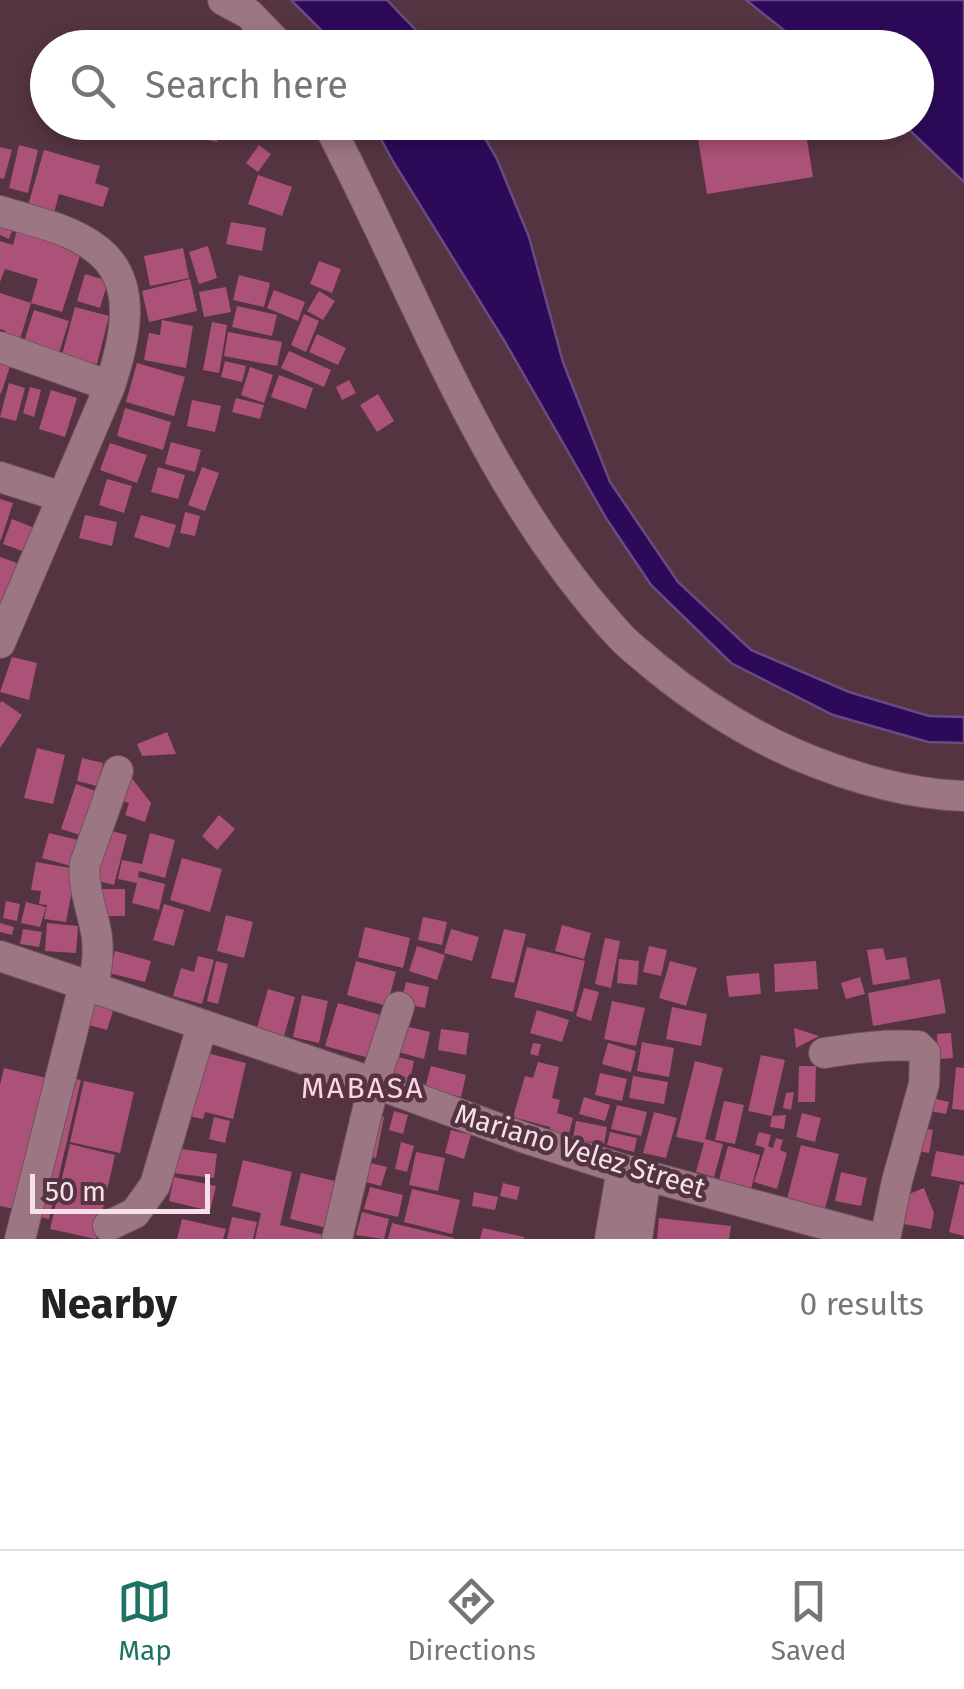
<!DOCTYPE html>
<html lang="en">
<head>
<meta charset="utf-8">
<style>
	:root { --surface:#fff; --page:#f2f2f2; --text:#222; --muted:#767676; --line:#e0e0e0; --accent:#1c7363 }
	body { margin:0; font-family:"Fira Sans",sans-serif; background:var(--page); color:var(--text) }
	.scale { position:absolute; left:30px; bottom:25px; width:180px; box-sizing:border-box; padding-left:10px; border:5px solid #f7e1e8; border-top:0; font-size:28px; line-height:35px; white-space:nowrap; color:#f7e1e8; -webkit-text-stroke:8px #553441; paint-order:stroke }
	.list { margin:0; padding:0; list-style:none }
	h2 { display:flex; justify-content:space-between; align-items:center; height:130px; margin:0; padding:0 40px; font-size:42px }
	h2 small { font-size:32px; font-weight:400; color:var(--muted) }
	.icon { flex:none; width:55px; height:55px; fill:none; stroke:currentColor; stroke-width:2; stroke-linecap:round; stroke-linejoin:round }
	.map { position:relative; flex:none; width:964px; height:1239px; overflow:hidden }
	.search { position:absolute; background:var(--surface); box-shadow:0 5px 15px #0003; left:30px; right:30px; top:30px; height:110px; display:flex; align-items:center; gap:25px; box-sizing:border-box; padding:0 35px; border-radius:55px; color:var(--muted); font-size:38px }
	.sheet { height:310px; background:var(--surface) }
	nav { display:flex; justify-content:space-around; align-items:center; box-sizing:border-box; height:140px; border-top:2px solid var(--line); background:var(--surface); font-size:28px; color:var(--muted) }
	nav a { display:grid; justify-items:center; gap:5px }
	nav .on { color:var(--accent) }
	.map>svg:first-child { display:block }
	.water { fill:#2c0a59; stroke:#694a84; stroke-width:2.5 }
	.building { fill:#ac5177 }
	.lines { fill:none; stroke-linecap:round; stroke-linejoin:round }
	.minor-casing { stroke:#6f525d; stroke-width:32 }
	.minor { stroke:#9c7683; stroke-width:30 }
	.labels { text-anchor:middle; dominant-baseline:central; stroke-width:9; stroke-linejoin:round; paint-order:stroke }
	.street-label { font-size:28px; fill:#f7e1e8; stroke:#553441 }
	.neighbourhood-label { font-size:30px; letter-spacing:2.5px; fill:#fed3e2; stroke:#553441 }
</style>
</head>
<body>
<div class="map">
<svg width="964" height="1239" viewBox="0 0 964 1239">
	<rect width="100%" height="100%" fill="#553441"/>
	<!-- water -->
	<path class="water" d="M291,0H387L432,47H331L323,32Z
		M746,0H964V182L902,123L916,122V48L805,47Z
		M372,123H476L497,159L529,237L563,362L610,482L678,582L751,650L849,692L929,716L964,717V743L928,742L833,715L731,663L651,585L606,518L505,342L394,163Z"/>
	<!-- building -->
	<path class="building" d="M206,122H221L217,142L203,139Z
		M804,122L813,177L707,194L698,138Z
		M19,145L38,150L28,193L9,188Z
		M259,145L271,154L258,172L246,163Z
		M0,147L12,150L4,179L0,178Z
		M44,150L100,166L95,183L109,188L103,207L59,194L53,217L27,209Z
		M258,175L292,187L282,216L248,204Z
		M16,221L9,239L0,235V222Z
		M231,222L266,228L262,251L226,244Z
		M18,226L83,246L62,312L31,303L38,279L5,269L0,282V241L13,245Z
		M208,246L217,278L199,284L189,252Z
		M183,248L189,278L150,286L144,256Z
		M319,261L341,269L332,293L310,284Z
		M85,274L108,281L100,308L77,301Z
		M239,275L270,283L264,307L233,300Z
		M190,279L197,311L149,322L142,291Z
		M226,287L231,312L204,317L199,292Z
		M274,290L305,302L298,321L267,308Z
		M319,291L335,301L323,320L307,311Z
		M0,293L31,303L17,349L2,345L6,331L0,329Z
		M237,306L277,315L272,336L232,327Z
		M75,307L109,316L97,364L62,355Z
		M34,310L69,321L57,359L22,348Z
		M304,314L319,321L306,352L291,345Z
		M162,320L193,326L186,368L144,360L149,333L160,335Z
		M212,322L227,325L219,373L203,370Z
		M228,332L282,342L277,366L224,356Z
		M317,334L346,348L338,365L309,352Z
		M289,351L331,370L324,387L281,368Z
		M0,359L11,363L1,394L0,393Z
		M225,361L246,366L242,382L221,377Z
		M137,363L185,377L174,416L126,402Z
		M250,367L273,375L264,403L241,395Z
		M279,375L313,388L306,409L271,397Z
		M349,380L356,393L342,400L336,387Z
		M9,383L25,388L16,421L0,417Z
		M30,387L41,390L34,417L23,413Z
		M51,390L77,398L65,437L39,429Z
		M378,394L394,421L377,432L360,405Z
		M236,398L264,405L260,419L232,412Z
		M192,400L221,406L215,432L187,426Z
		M125,408L171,422L163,450L117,436Z
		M171,442L201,450L195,472L165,464Z
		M110,443L147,455L137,483L100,470Z
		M158,467L185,475L178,499L151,492Z
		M202,467L219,473L205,511L188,505Z
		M107,479L132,486L124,513L99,505Z
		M0,499L13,503L1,540H0Z
		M185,512L200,516L195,536L180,533Z
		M85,515L117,522L112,546L79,538Z
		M141,515L176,525L169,548L134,537Z
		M12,519L37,529L28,553L3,544Z
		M0,557L17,563L1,611L0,610Z
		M12,657L37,663L29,700L0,692Z
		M2,701L22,715L0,748V703Z
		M167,732L176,754L142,756L137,744Z
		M37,748L65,755L53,804L24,798Z
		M82,758L103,763L97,786L77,781Z
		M124,768L151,803L145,822L125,815L129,803L114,798Z
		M76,784L95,791L80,835L61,829Z
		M219,815L235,829L217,850L202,836Z
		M100,828L127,835L114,885L86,878Z
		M49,833L78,840L71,866L42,858Z
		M150,833L175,840L165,878L139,871L138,877L165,884L159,910L132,903L137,883L118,879L122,860L142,864Z
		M182,858L222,869L210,912L170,900Z
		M36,862L76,869L66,922L44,919L47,905L39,904L41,891L31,890Z
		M102,889H125V916H102Z
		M6,901L20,904L17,921L3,918Z
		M26,902L46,907L40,927L21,923Z
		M164,904L184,910L174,946L153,940Z
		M226,915L253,922L244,958L217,951Z
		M423,917L447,922L442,945L418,940Z
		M0,923L14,927L12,935L0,932Z
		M47,923L78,926L76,953L45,951Z
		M562,925L591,933L584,959L555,951Z
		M365,927L410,938L403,968L358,957Z
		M23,929L42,932L39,947L20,944Z
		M451,929L479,937L472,961L444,953Z
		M504,929L526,934L514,983L491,978Z
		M605,938L620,941L611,988L595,984Z
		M417,946L445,955L437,980L409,971Z
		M649,946L667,950L661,976L643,972Z
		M527,947L585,961L573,1012L514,997Z
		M883,948L886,960L906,957L910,979L873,985L867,950Z
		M115,951L151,961L145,982L109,973Z
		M198,956L214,960L202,1004L173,996L181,968L194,972Z
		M619,959L639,961L637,985L617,983Z
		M216,961L228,964L218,1004L207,1001Z
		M356,961L396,972L387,1006L347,995Z
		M670,961L697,968L686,1006L659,998Z
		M816,961L818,989L775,992L774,964Z
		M759,973L761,994L729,997L726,976Z
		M860,977L865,994L846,999L841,983Z
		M940,979L946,1013L873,1026L868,993Z
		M406,982L429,987L425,1008L401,1003Z
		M584,988L599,992L591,1021L576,1016Z
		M268,989L295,997L284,1036L257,1028Z
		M302,995L328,1001L319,1043L293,1037Z
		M88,997L115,1005L107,1030L81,1023Z
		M612,1001L645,1008L636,1046L604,1039Z
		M338,1003L381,1015L369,1058L325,1046Z
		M672,1007L707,1014L701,1046L666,1039Z
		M537,1010L569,1020L562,1042L530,1033Z
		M405,1026L430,1032L424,1059L398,1052Z
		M794,1028L819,1036L796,1048Z
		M441,1029L469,1033L466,1055L438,1050Z
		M951,1033L953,1058L938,1059L937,1034Z
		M642,1042L674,1048L669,1077L637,1071Z
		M533,1043L541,1044L538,1056L530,1054Z
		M608,1043L636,1051L631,1072L602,1064Z
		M199,1051L246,1063L233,1119L205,1112L203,1119L184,1115Z
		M386,1054L414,1061L410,1080L382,1073Z
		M761,1055L785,1060L772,1116L748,1111Z
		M695,1061L723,1068L705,1139L723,1144L714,1177L696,1172L704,1143L676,1137Z
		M538,1062L559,1067L552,1098L560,1100L557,1113L573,1118L568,1137L549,1132L550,1127L513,1117L525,1076L533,1078Z
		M431,1066L466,1075L461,1097L425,1088Z
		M799,1066H816L815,1102H798Z
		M956,1067L964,1068V1110L952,1109Z
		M4,1068L55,1080L24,1211L0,1206V1085Z
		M600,1073L627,1079L622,1101L595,1095Z
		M62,1076L81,1080L49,1219L31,1215Z
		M633,1076L668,1082L664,1104L629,1098Z
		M84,1081L134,1092L120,1153L70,1142Z
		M794,1092L791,1110L783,1108L786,1093Z
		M584,1097L610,1105L605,1121L579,1114Z
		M928,1097L949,1102L946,1114L925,1110Z
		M724,1101L744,1105L735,1144L715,1140Z
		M617,1105L647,1112L641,1136L611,1129Z
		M394,1111L408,1115L403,1134L389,1130Z
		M654,1112L677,1118L666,1158L643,1153Z
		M802,1113L821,1118L815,1142L796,1137Z
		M368,1114L384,1117L376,1158L361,1154Z
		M786,1115L784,1129L770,1127L772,1116Z
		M214,1117L230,1121L225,1143L209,1139Z
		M576,1121L607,1127L604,1144L573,1139Z
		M916,1127L933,1130L929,1153L911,1150Z
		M451,1130L471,1135L464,1159L445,1153Z
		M610,1132L637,1138L634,1152L607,1145Z
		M759,1132L771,1135L768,1146L773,1148L776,1138L783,1140L780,1150L787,1153L777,1189L754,1182L765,1148L755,1145Z
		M401,1142L414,1146L407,1172L395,1169Z
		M70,1144L115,1155L96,1239L50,1229Z
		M801,1145L839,1154L825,1209L787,1199Z
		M728,1146L760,1155L751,1189L719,1180Z
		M175,1148L217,1154L214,1178L172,1173Z
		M936,1151L964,1156V1182L931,1176Z
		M416,1152L445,1158L438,1191L409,1185Z
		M243,1160L292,1172L280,1225L328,1236L327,1239H255L261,1213L232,1206Z
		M358,1160L387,1167L381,1186L354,1179Z
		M841,1172L867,1178L861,1206L835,1201Z
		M301,1173L339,1182L327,1228L290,1219Z
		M174,1177L216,1186L210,1211L169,1201Z
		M503,1183L520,1187L517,1200L500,1196Z
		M960,1184L964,1185V1236L949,1232Z
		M370,1187L403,1195L398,1217L364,1209Z
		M924,1188L934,1213L931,1229L904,1224L909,1194Z
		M412,1189L460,1200L452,1234L404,1222Z
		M474,1192L498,1197L495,1210L472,1206Z
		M362,1212L389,1219L384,1239L356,1235Z
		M232,1217L257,1222L253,1239H227Z
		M659,1218L731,1226L729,1239H657Z
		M182,1219L226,1229L223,1239H177Z
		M392,1223L454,1238V1239H388Z
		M483,1228L524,1237V1239H480Z"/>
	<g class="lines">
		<defs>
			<path id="minor" d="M223,0L249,14L282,48
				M327,122C419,298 483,488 620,636C630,647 643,656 654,666C698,702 743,731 795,754C849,777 906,794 964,796
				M0,211C31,221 69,228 95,248C141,281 124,342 110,386L0,643
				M0,347L110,386
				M0,477L62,497
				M0,956L374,1083L525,1138L622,1169L879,1239
				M93,988C96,971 99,956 97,938C94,914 82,888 85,864L118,771
				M824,1053C856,1048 886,1044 918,1046L925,1053L924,1084L897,1181L885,1239
				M108,1226L135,1213L155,1185L202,1026
				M20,1239L84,985
				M337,1239L374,1083L399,1007
				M610,1239L622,1169
				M637,1239L646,1175"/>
		</defs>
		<!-- minor casing -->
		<use href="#minor" class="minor-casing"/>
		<!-- minor -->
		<use href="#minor" class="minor"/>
	</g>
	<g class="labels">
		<!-- street labels -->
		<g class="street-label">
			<text transform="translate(580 1151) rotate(17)">Mariano Velez Street</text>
		</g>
		<!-- neighbourhood labels -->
		<g class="neighbourhood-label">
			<text x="363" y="1088">MABASA</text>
		</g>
	</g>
</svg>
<div class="scale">50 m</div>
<div class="search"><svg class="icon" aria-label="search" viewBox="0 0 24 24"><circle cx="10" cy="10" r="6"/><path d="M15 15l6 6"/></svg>Search here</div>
</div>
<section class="sheet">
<h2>Nearby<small>0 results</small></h2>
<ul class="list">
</ul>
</section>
<nav>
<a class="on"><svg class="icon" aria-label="map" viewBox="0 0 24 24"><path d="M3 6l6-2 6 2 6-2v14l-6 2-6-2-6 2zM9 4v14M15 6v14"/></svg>Map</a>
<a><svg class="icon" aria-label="directions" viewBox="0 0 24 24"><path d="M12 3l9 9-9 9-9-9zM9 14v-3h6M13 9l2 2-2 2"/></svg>Directions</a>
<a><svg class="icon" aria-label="saved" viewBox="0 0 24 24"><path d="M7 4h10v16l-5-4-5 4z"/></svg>Saved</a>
</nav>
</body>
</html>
